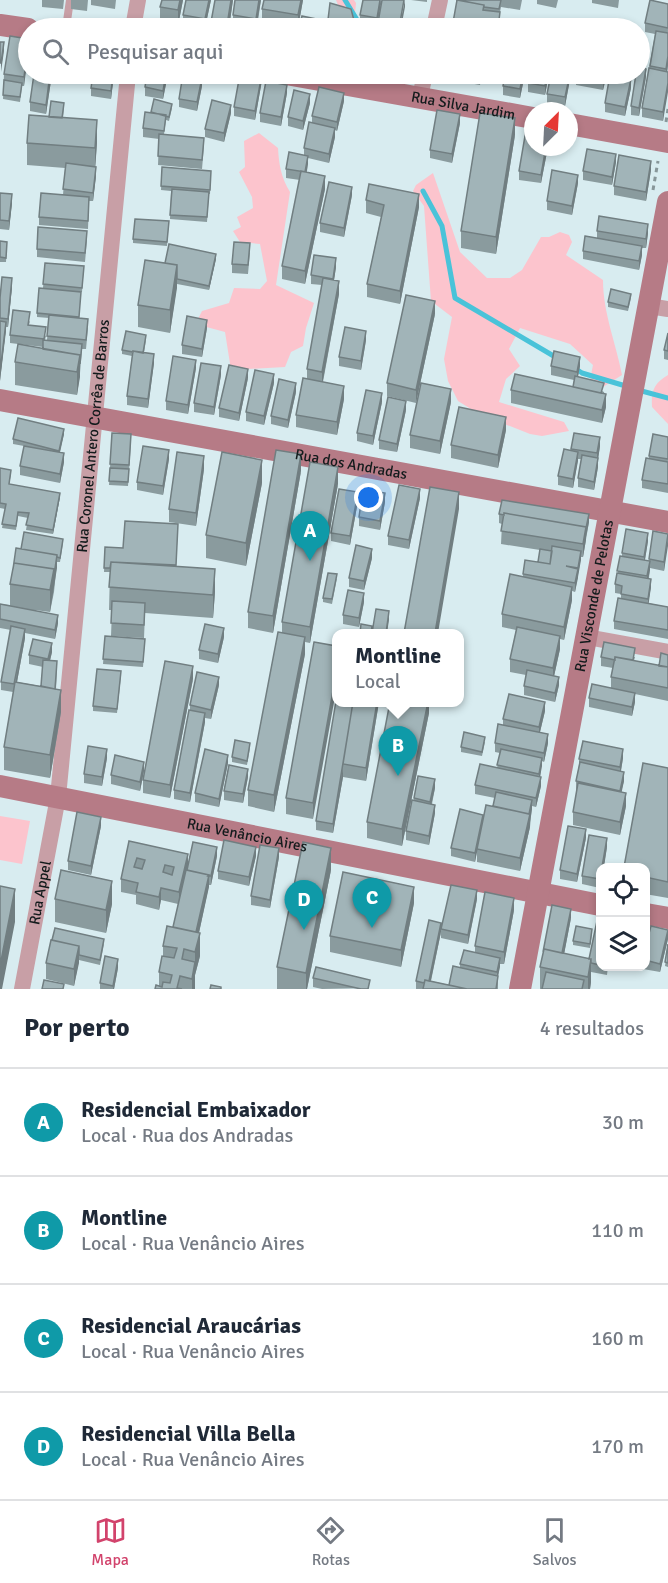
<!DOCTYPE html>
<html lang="pt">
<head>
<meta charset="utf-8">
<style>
	:root { --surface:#fff; --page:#f6f6f7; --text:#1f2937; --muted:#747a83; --line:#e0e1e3; --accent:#d2436c }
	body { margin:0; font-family:Signika,sans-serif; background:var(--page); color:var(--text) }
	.controls { position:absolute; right:18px; bottom:18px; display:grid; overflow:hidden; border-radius:12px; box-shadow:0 3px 9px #0003 }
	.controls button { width:54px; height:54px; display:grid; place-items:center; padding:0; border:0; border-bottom:2px solid var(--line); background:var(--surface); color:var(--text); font:30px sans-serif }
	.compass { position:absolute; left:524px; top:102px; width:54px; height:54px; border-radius:50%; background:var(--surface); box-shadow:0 3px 9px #0003; rotate:24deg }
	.you { position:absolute; left:369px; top:498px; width:21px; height:21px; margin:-15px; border:4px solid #fff; border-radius:50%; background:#1a73e8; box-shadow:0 0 0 9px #1a73e833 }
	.badge { display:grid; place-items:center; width:39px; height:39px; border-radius:50%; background:var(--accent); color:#fff; font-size:20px; font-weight:700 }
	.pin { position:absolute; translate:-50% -50px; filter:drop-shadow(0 2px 3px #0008) }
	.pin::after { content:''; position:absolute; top:32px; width:21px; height:18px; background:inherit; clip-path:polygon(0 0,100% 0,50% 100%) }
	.popup { position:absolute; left:332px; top:629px; width:132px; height:78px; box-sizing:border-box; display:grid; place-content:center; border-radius:12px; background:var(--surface); filter:drop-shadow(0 2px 4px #0005); font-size:20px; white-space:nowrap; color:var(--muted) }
	.popup b { font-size:22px; color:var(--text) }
	.popup::after { content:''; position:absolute; left:50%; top:100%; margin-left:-12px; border:12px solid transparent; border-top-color:var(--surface) }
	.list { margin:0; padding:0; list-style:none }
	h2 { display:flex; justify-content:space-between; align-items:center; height:78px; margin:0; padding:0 24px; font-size:26px }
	h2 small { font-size:20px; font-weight:400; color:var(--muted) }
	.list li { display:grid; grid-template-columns:39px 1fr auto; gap:18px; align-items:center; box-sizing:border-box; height:108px; padding:0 24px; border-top:2px solid var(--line) }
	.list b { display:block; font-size:22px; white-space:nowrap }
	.list p { margin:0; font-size:20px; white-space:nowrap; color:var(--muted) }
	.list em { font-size:20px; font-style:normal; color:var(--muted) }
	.icon { flex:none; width:33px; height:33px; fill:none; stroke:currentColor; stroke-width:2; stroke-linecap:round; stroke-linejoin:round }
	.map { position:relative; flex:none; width:668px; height:989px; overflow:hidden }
	.search { position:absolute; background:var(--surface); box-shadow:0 3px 9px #0003; left:18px; right:18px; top:18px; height:66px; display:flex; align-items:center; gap:15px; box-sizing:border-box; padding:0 21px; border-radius:33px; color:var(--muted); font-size:22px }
	.sheet { height:510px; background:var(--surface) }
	nav { display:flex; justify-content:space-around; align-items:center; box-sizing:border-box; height:84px; border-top:2px solid var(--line); background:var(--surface); font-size:16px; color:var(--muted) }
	nav a { display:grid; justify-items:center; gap:3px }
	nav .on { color:var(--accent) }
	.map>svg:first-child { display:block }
	.green { fill:#fcc4cd }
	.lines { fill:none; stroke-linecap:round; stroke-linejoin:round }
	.stream { stroke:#49c3d9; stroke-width:5 }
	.path { stroke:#879699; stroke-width:3; stroke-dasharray:4.5 4.5; stroke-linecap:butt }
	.lane { stroke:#c89fa6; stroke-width:8 }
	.street { stroke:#c89fa6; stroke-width:16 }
	.secondary { stroke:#b67b86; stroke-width:22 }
	.wall { fill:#8a9b9e }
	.shaded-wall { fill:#717e81 }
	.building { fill:#a1b4b8; stroke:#717e81; stroke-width:1.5; fill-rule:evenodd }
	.labels { text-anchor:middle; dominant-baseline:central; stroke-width:6; stroke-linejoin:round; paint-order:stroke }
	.street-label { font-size:15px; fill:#131b1c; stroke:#d8ecf0 }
</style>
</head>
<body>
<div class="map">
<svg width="668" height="989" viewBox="0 0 668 989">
	<rect width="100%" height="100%" fill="#d8ecf0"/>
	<!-- green -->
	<path class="green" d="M336,0H354L356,3L355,13L338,5Z
		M259,133L278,148C279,165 281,177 290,192L276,285L314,303L306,328L303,346L291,352L285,367L231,370L225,332L199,325L198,319L202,311L229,303L234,288L260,289L267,281L260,244L240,242L233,231L241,227L237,217L253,208L252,197L239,172L245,167L244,141Z
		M433,173L460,252L487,278H510L522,270L541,237H549L560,232L569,235L572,242L566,255L603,280C603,313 616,343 622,375L603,387L589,385L593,365L570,344L520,328L509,349L520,366L506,379L499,402L564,422L569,431L542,436L530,434L479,414L458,401L448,381L444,359L452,317L431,301L424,206L413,191L416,185Z
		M668,375V424L652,407C651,391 654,383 668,375Z
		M0,816L30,821L22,864L0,860Z"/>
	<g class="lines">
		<!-- stream -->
		<path class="stream" d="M345,0L362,28
			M423,191L442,226L455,298L557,358
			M573,367L582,373L629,387
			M638,390L668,398"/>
		<!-- path -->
		<path class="path" d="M666,122L668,109
			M653,190L658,161"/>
		<!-- lane -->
		<path class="lane" d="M66,28L70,0"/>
		<!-- street -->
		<g class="street">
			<path d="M133,28L138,0"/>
			<path d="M434,28L440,0"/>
			<path d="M420,97L425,74"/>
			<path d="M649,306L668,309"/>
			<path d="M587,637L668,652"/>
			<path id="s1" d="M22,989L58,797L128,74"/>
		</g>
		<!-- secondary -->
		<g class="secondary">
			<path d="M0,25L28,29"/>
			<path id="s2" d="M286,74L533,118"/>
			<path d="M569,124L668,142"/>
			<path id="s3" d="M0,400L668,522"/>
			<path id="s4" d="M0,786L600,905"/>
			<path d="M646,914L668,918"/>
			<path id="s5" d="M520,989L668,202"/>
		</g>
	</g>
	<!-- wall -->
	<path class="wall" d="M42,0H64L63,9L42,7Z
		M71,0H88L87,11L71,9Z
		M91,0H116L115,9L91,5Z
		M162,0H183L178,26L160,23V7Z
		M186,0H211L205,28L183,24V15Z
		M233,0L229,28H211V22Z
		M261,0L257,28H233V15Z
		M264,0H303L298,28L262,22V9Z
		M381,0L377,26L360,24V15Z
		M411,0H427V2Z
		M456,0H522L520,10L501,7L500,12V28L456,7Z
		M537,0H558L556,8L537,4Z
		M592,0H619L618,8L592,3Z
		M668,4V65L663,121L642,117V108L655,34L645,32V23Z
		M28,39L24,86H22L20,102L3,99L4,74Z
		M52,74L46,114L30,111V102Z
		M114,74L111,99L91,96V88Z
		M168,74L163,99L145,96V87Z
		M397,74H417L416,77Z
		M447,74H482L480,85L447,79Z
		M525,74L520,98L503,95V86Z
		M549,74L545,95L528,92V83Z
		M571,74L565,106L547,103V94Z
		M576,74H607L603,90L576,85Z
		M646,77L639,116L631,115V106Z
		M262,80L255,120L234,116V107Z
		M202,86L197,111L179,107V99Z
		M631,88L625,116L605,112V103Z
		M287,93L281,126L260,122V113Z
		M344,101L337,131L335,130V137L329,163L308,158L307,172L325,189L305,284L282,279V266L300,180L286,178V169L304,155V148L312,123V116Z
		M310,103L303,130L288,126V117Z
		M64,108L63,118L97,143L95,167L96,176L93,201H89L88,229L39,225V217L63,195L65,168L27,165V143L49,117Z
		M172,108L169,121L166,120L164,134L204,146L202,169L158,165L159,139L143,137V128L151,113Z
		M231,113L224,142L205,137V129Z
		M460,123L452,163L430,158V150Z
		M515,135L496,254L461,248V231Z
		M548,147L541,183L519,180V171Z
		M616,162L612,185L583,180V171Z
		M162,167L211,171L210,194H209L207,222L170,219L171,191L161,190Z
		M651,170L646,201L614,195V186Z
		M578,183L572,215L547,210V201Z
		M0,193L12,203L9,230L0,229Z
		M352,195L344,237L320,232V223Z
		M366,200L419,207L400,304L367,297V284L381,217L366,213Z
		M169,221L167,246L133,243V239Z
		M597,231L648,233L646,248H642V255L639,270L583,259V251L597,238Z
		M87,240L85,262L37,257V249Z
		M0,241L7,242L6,262H0Z
		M250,252L248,274L232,273V264Z
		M216,259L209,290L177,284L170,333L138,327V305L165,263Z
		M45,263L84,266L82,292L73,291L79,318L88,328L86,349H82L80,373L77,395L15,385V362L43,349V347L10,343V335L30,321L29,325L46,336L45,340H47L49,318L37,317V313L43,288Z
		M336,267L334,280L339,294L323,382L344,399L337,435L296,427V415L307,379V369L322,285L311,284V275Z
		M12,287L8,327H6L0,381V298Z
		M631,298L628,311L608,307V302Z
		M435,314L416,403L387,396V383Z
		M207,328L202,357L182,354V345Z
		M668,333V360L664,359V350Z
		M146,340L144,353L154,363L148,408L127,405V396L132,356L122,354V350Z
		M366,340L361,370L339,366V357Z
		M551,366H580L578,377L604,392L606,407L602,423L511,403V390L573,387L574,380L551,375Z
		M196,368L188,414L166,410V401Z
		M221,375L214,415L194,412V403Z
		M248,378L239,421L219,417V408Z
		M274,383L264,425L246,421V412Z
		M296,392L288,428L271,424V416Z
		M382,402L373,445L357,441V433Z
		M451,402L440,454L410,448V435Z
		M406,410L397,452L379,449V440Z
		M506,430L498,468L451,458V445Z
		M112,433L131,443L128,486L109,485Z
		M574,433L600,446L598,458V467L594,490L578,487V478L582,459H578L573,488L558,485V476L571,451Z
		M64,434L60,453L64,462L60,483L20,475V466L24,446L13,444V439Z
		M668,437V493L642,488V480L649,459V456Z
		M169,459L163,495L137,490V482Z
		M0,468L11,475L9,484L60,497L53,534L26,530L28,518L18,516L16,530L2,528L5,509L0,508Z
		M204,469L196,526L169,522V509Z
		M301,471L273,633L248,628V612Z
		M262,483L246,566L206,558V535Z
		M338,484L310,643L305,642V654L274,812L248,806V790L282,633V622Z
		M420,498L409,549L388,545V536Z
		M358,501L350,545L331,541V533Z
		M385,502L380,530L359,526V517Z
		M499,514L589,522L583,557H581L575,592L572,591V600L564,640L560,639V649L554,676L559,685L555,702L524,695V686L526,675L510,672V659L516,630L502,627V614L523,577V574L538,562L540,550L501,544L502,524L499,523Z
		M178,524L176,567L215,592L213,618L145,613L144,638L111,636L112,610H109L110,572H104L105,547L123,548Z
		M653,531L668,534L664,571L650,568L649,578L651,587L648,603L668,607V639L614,629V621L621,599V594L615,593V584L622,556V553L648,541L645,560L649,561Z
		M63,543L60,562H57L54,592L50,612L35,610L58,623L55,639L25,633V638L17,682L41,686L43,667L29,664V655L52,652L50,661L57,670L56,689L61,712L50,778L4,770V747L13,692L1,690V682L11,630L0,628V604L10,605V584L21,549Z
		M372,558L364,590L349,587V578Z
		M337,578L332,604L323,602V598Z
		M364,602L359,627L343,624V615Z
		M105,636L145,639L143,667L103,664Z
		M224,637L218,663L199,659V650Z
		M314,642L313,819L286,814V798Z
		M668,655V701L635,694V702L632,716L589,707V698L611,688V677L613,668L601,666V657H635L634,661L659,666Z
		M121,676L117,713L93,711V706Z
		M193,679L170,798L143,793V780Z
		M219,685L211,719L205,718V722L190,802L174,799V790L190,710V705Z
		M336,701L379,702L366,781L343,777L333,833L316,830V821Z
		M429,702V713L402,846L367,838V822Z
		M545,711L540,732L548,743L544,762L542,761L540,777L541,786L536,807L532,806L530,827L520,871L477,862V850L475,862L451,856V848L483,820L493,807L495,798L475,794V785L497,768L500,753L495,752V743L503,725V719Z
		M485,742L482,756L461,752V747Z
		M250,748L247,765L232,762V757Z
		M107,758L102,786L84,783V774Z
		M623,758L621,771L624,781L621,792L626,806L620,835L573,825V812L577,790H576V781L579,765V759Z
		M228,763L219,807L195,802V793Z
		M668,768V898L645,894V867Z
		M144,771L140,791L111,784V775Z
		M248,777L243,803L224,800V791Z
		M435,788L432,804L435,813L429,845L406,840V831L414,798Z
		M101,826L91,875L68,870V861Z
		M586,838L577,882L560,879V870Z
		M129,841L188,866L217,856L211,885H209L199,933L200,956L195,975V989H155L159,986V972L163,956V946L173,927L178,904L161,900L159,910L136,904V895L121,892V879Z
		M607,847L600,888L582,884V876Z
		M256,856L249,886L218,879V871Z
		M279,857L270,908L251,905V896Z
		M331,870L307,989H277V967Z
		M55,899L112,904L106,933L55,922Z
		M477,899L468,944L441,938V929Z
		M414,903L401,967L330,952V936Z
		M514,910L504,964H500L498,976V989H416V981L441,932L431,981L449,985L460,967V964L475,953V946Z
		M600,917V966H608L607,975L591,972V982L590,989H540V967L571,918L564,954L589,959Z
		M645,927L648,936L668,939L660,972L643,969V966H645Z
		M592,933L590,948L573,945V941Z
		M104,944L100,965L79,960L74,986L46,979V963Z
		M668,944V967L665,966Z
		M118,968L114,989H100V983Z
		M313,978L370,988L322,989L313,987Z"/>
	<!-- shaded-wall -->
	<path class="shaded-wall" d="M180,0H183L178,26V10Z
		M209,0H211L205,28V19Z
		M231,0H233L229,28H227Z
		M259,0H261L256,28V19Z
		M301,0H303L298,28V15Z
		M380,0L381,4L377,26V18Z
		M405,0V7L401,28H399Z
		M500,12V28H498Z
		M4,42V51L1,72V63Z
		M28,48V57L24,86V77Z
		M668,56V65L666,77V69Z
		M646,69V77L639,116V108Z
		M50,74H52L46,114V105Z
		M113,74H114L111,99V91Z
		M166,74H168L163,99V91Z
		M262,74V80L255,120V111Z
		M523,74H525L520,98V89Z
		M547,74H549L545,95V86Z
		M570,74H571L565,106V97Z
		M604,74H607L603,90V77Z
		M202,78V86L197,111V102Z
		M631,79V88L625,116V107Z
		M668,83V92L663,121V112Z
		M287,85V93L281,126V117Z
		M344,93V101L337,131V122Z
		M310,94V103L303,130V121Z
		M231,105V113L224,142V133Z
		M460,114V123L452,163V154Z
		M515,118V135L496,254V237Z
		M97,120V143L95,171V148Z
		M335,128V137L329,163V154Z
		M546,147H548L541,183V175Z
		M616,154V162L612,185V177Z
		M308,156V164L305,181V172Z
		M651,161V170L646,201V192Z
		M96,167V176L93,201V193Z
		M578,175V183L572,215V206Z
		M325,176V189L305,284V271Z
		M352,187V195L344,237V228Z
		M12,194V203L9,230V221Z
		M419,194V207L400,304V291Z
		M648,224V233L646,248V239Z
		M642,246V255L639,270V261Z
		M216,254V259L209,290V286Z
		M336,258V267L333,287V279Z
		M177,265V288L170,333V310Z
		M12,278V287L8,327V319Z
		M339,281V294L322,385V372Z
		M435,301V314L416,403V390Z
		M207,320V328L202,357V349Z
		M6,322V331L0,381V372Z
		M366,331V340L361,370V361Z
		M154,354V363L148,408V399Z
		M80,355V377L77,395V372Z
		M580,357V366L577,381V372Z
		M196,360V368L188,414V405Z
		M221,366V375L214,415V407Z
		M248,369V378L239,421V413Z
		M274,374V383L264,425V416Z
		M296,383V392L288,428V420Z
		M344,386V399L337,435V422Z
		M451,389V402L440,454V441Z
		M382,393V402L373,445V436Z
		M606,394V407L602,423V410Z
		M406,401V410L397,452V444Z
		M506,417V430L498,468V455Z
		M64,429V434L59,455V451Z
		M600,437V446L598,460V458V467L594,490V482L597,462V453Z
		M169,450V459L163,495V486Z
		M578,452V461L573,488V479Z
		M64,453V462L60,483V474Z
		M301,454V471L273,633V616Z
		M204,456V469L196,526V513Z
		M262,460V483L246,566V543Z
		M338,467V484L310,643V627Z
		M420,489V498L409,549V540Z
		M358,492V501L350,545V536Z
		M459,492V509L438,633H435Z
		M60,493V497L53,534V530Z
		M385,493V502L380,530V521Z
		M589,514V522L586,537V528Z
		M586,527V540L583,557V544Z
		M648,533V541L644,565V557Z
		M668,537V546L664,571V562Z
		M372,549V558L364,590V581Z
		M581,551V560L578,577V568Z
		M57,555V568L50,612V590Z
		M650,561V570L647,585V576Z
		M215,569V592L213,618V595Z
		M578,569V578L575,592V583Z
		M651,579V587L648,608V599Z
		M572,587V600L564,640V627Z
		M364,593V602L359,627V618Z
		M389,611V620L387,633H386Z
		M58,615V623L55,639V630Z
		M224,628V637L218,663V654Z
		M25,629V638L15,693V684Z
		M560,636V649L553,681V668Z
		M305,637V654L274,812V795Z
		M52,643V652L48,668V659Z
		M193,666V679L170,798V785Z
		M336,674V691L313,819V803Z
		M219,677V685L211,719V710Z
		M559,677V685L555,702V693Z
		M61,690V712L50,778V755Z
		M635,693V702L632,716V707Z
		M377,702H379L366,781V768Z
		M428,702H429V713L402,846V829Z
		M545,702V711L539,736V727Z
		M205,713V722L190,802V793Z
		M548,734V743L544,762V753Z
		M107,749V758L102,786V777Z
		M623,749V758L620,776V767Z
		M228,755V763L219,807V799Z
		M542,758V766L539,783V774Z
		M144,762V771L140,791V782Z
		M343,768V777L333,833V824Z
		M248,769V777L243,803V794Z
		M624,772V781L620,800V791Z
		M541,777V786L536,807V798Z
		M435,779V788L430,810V802Z
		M626,793V806L620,835V822Z
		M532,800V809L530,822V827L520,871V858Z
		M435,805V813L429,845V836Z
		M483,815V823L475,862V853Z
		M101,817V826L91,875V866Z
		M586,829V838L577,882V874Z
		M607,838V847L604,867H602Z
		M217,847V856L211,885V876Z
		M256,847V856L249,886V877Z
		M279,848V857L270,908V900Z
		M331,848V870L307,989H306V973Z
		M188,854V867L179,904V892Z
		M209,875V887L196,946V933Z
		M112,881V904L106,933V910Z
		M414,887V903L401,967V950Z
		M161,888V900L159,910V897Z
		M15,889V922L2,989H0V966Z
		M477,890V899L468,944V935Z
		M514,898V910L504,964V952Z
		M571,909V918L562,965V956Z
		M441,923V932L429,989L428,984Z
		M648,927V936L645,949V940Z
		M668,930V939L660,972V964Z
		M200,933V956L195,975V952Z
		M79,946V963L74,986V969Z
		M500,958V967L497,981V972Z
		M118,959V968L114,989H113Z
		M591,959V982L590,989H588V977Z
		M195,962V989H192V979Z"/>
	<!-- building -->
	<path class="building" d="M162,0H180L178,10L160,7Z
		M186,0H209L205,19L183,15Z
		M215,0H231L227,25L211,22Z
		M235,0H259L256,19L233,15Z
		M264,0H301L298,15L262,9Z
		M363,0H380L377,18L360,15Z
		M382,0H404L399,28H377Z
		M457,0L484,5L483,10L500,12L498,28H452Z
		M458,0H501L499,9L484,7V5Z
		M650,0L668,4V28L645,23Z
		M330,3L351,9L356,28H327Z
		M302,16L317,19L315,28H299Z
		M586,22L613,27V28H585Z
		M656,31L668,33V56L666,69L650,66Z
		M10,36L28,39V48L24,77L4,74Z
		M0,42H4L1,63H0Z
		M639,67L646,69L639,108L631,106L636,74H639Z
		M649,68L668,72V83L663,112L642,108Z
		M34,74H50L46,105L30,102Z
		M93,74H113L111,91L91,88Z
		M147,74H166L163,91L145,87Z
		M183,74L202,78L197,102L179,99Z
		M240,74H262L255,111L234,107Z
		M505,74H523L520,89L503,86Z
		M530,74H547L545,86L528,83Z
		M551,74H570L565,97L547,94Z
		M582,74H604L603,77Z
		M610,75L631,79L625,107L605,103Z
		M4,80L22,83L20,97L3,95Z
		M266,81L287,85L281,117L260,113Z
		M319,87L344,93L337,122L312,116Z
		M294,90L310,94L303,121L288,117Z
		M154,99L172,104L169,117L151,112Z
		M212,100L231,105L224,133L205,129Z
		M51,101L64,103L62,118L49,117Z
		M437,110L460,114L452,154L430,150Z
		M145,112L166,115L164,131L143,128Z
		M480,113L515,118L496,237L461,231Z
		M29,115L97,120L95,148L27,143Z
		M309,122L335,128L329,154L304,148Z
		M526,130L533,131V147H546L541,175L519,171Z
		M159,134L204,138L202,160L158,156Z
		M587,149L616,154L612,177L583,171Z
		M289,152L308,156L305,172L286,169Z
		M619,155L651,161L646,192L614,186Z
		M66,163L96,167L93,193L63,189Z
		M162,167L211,171L210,190L161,186Z
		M552,170L578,175L572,206L547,201Z
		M301,171L325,176L305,271L282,266Z
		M329,182L352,187L344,228L320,223Z
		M369,184L419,194L400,291L367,284L384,205L366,200Z
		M172,189L209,192L207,217L170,215Z
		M0,193L12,194L9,221L0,220Z
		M41,193L89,197L88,221L39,217Z
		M599,216L648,224L646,239L597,231Z
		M135,219L169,221L167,242L133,239Z
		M38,227L87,231L85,253L37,249Z
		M585,236L642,246L639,261L583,251Z
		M0,241L7,242L6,258L0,257Z
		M234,242L250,243L248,265L232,264Z
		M169,244L216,254L209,286L177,279V265L165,263Z
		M314,255L336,258L333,279L311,275Z
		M145,260L177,265L170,310L138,305Z
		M45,263L84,266L82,288L43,284Z
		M2,277L12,278L8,319L0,318V298Z
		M323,278L339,281L322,372L307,369Z
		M39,288L81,292L79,317L37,313Z
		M611,289L631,294L628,307L608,302Z
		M406,295L435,301L416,390L387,383Z
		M13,310L30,312L28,325L46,327L44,339L10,335Z
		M49,315L88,319L86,340L47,336Z
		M187,316L207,320L202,349L182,345Z
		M0,321L6,322L0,372Z
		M345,327L366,331L361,361L339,357Z
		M126,331L146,335L143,353L133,351V352L122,350Z
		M668,333V351L664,350Z
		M43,340L82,344L80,364V355L43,349Z
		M18,344L80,355L77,372L15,362Z
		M133,351L154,354L148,399L127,396Z
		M554,351L580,357L577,372L551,366Z
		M173,356L196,360L188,405L166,401Z
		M201,363L221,366L214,407L194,403Z
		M229,365L248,369L239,413L219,408Z
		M255,370L274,374L264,416L246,412Z
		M515,374L606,394L602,410L511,390Z
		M575,376L604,383L601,393L573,387Z
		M303,378L344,386L337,422L296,415Z
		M279,379L296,383L288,420L271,416Z
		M421,383L451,389L440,441L410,435Z
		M366,390L382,393L373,436L357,433Z
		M388,397L406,401L397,444L379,440Z
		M459,407L506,417L498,455L451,445Z
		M18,418L64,429L59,451L13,439Z
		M112,433L131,434L129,465L110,464Z
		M574,433L600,437L597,453L571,449Z
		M653,434L668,437V459L649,456Z
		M24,446L64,453L60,474L20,466Z
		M143,446L169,450L163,486L137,482Z
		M564,449L578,452L573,479L558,476Z
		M276,450L301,454L273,616L248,612Z
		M177,452L204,456L196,513L169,509Z
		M222,452L262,460L246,543L206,535Z
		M582,455L598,458L594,482L578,478Z
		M646,458L668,462V484L642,480Z
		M310,462L338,467L310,627L282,622Z
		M0,468L11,470L9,484L60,493L53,530L26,525L29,513L18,512L16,526L2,524L6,504L0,503Z
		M110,468L129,469L128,482L109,481Z
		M399,485L420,489L409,540L388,536Z
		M430,487L459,492L435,633H404Z
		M339,489L358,492L350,536L331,533Z
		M363,489L385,493L380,521L359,517Z
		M502,500L589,514L586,528V527L504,513V515L499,514Z
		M504,513L586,527L583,544L501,531Z
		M125,521L178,524L176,565L111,562L110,568H104L105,547L123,548Z
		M626,529L648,533L644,557L622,553Z
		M653,531L668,534L664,562L649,559Z
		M24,532L63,539L60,558L57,557V555L21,549Z
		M356,545L372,549L364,581L349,578Z
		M552,546L581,551L578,568L566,566L578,569L575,583L523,574L525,560L550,564Z
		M16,548L57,555L54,575V569L14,563L13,569Z
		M540,549L552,551L550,564L538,562Z
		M620,556L650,561L647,576L617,571Z
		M111,562L215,569L213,595L109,587Z
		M14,563L54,569L50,590L10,584Z
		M328,573L337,574L332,599L323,598Z
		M617,573L651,579L648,599L621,594L622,586L615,584Z
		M510,574L572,587L564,627L502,614Z
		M348,590L364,593L359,618L343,615Z
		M618,598L668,607V630L614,621Z
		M112,601L145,603L144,625L111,623Z
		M0,604L58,615L55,630L0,619Z
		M376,609L389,611L386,633H372Z
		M205,624L224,628L218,654L199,650Z
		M361,624L372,626L371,633H360Z
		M11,626L25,629L14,684L1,682Z
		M517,627L560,636L553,668L510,659Z
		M278,632L305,637L274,795L248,790Z
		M105,636L145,639L143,662L103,659Z
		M33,639L52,643L48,659L29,655Z
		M314,642L336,646V674L313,803L286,798Z
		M604,642L635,648L633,660L615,657V660L601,657Z
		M661,653L668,655V667L659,666Z
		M615,657L668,667V688L611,677Z
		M43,660L57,661L55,689L41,686Z
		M165,661L193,666L170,785L143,780Z
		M97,669L121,671L117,709L93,706Z
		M527,670L559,677L555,693L524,686Z
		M197,672L219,677L211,710L190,705Z
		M15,682L61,690L50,755L4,747Z
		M592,684L635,693L632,707L589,698Z
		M509,694L545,702L539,727L503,719Z
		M336,701V702H353L333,824L316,821Z
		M353,702H377L366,768L343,764Z
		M390,702H428L402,829L367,822Z
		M189,710L205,713L190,793L174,790Z
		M498,724L548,734L544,753L495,743Z
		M464,732L485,737L482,752L461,747Z
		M235,740L250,743L247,761L232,757Z
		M583,741L623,749L620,767L579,759Z
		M88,746L107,749L102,777L84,774Z
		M205,749L228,755L219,799L195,793Z
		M501,749L542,758L539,774L497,765Z
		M115,755L144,762L140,782L111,775Z
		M580,762L624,772L620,791L576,781Z
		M643,763L668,768V882L645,877V867H624Z
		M480,764L541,777L536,798L475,785Z
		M229,765L248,769L243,794L224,791Z
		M418,776L435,779L430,802L414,798Z
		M578,783L626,793L620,822L573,812Z
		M496,792L532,800L529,814L493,806Z
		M412,800L435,805L429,836L406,831Z
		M486,805L530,814L520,858L477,849Z
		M460,809L483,815L475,853L451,848Z
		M77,812L101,817L91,866L68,861Z
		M568,826L586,829L577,874L560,870Z
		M589,835L607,838L602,867H600V879L582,876Z
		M224,840L256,847L249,877L218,871Z
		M129,841L188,854L179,892L161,888L159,897L136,892L138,883L121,879ZM137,858L145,860L142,869L134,867ZM165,865L174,867L172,875L163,872Z
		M193,842L217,847L211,876H208L209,875L187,870Z
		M303,842L331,848L306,973L277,967Z
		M260,845L279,848L270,900L251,896Z
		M61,870L112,881L106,910L55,899Z
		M186,870L209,875L196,932L173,927Z
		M343,872L414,887L401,950L330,936Z
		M451,885L477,890L468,935L441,929Z
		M0,886L15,889L0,966Z
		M485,892L514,898L504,952L475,946Z
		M552,905L571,909L562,953L544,949L543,952Z
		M598,916L600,917V965L591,963V959H589Z
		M429,920L441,923L429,981L425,980L424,983L416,981Z
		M167,926L200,933L195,952L184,949L182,959L195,962L192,979L180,976L177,988L182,989H155L156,985L162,987L163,982L170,983L172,975L159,972L162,956L174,958L177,948L163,946Z
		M576,926L592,929L590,944L573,941Z
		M651,926L668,930L660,964L645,960V948Z
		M645,927H648L645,940Z
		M55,928L104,939L100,960L79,955V946L52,940Z
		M51,940L79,946L74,969L46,963Z
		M668,944V963L665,962Z
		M544,949L591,959L588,977L540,967Z
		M464,950L500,958L497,972L460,964Z
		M105,956L118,959L113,986L100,983Z
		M453,966L498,976L496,989H467L449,985Z
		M316,967L370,980L368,989H361L313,978Z
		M546,972L584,980L582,989H542Z
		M44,980L64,984L63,989H42Z
		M425,980L467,989H423Z
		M211,985L221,987V989H210Z"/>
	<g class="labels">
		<!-- street labels -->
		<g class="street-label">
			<text stroke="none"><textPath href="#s2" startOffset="180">Rua Silva Jardim</textPath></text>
			<text stroke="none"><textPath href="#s1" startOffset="558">Rua Coronel Antero Corrêa de Barros</textPath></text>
			<text stroke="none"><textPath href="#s3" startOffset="357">Rua dos Andradas</textPath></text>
			<text stroke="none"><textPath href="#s5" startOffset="400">Rua Visconde de Pelotas</textPath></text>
			<text stroke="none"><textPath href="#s4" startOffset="252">Rua Venâncio Aires</textPath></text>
			<text stroke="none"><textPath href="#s1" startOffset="98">Rua Appel</textPath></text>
		</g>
	</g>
</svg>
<div class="controls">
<button><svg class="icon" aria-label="locate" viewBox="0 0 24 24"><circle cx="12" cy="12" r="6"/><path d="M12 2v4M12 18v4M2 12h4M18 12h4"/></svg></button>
<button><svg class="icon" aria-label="layers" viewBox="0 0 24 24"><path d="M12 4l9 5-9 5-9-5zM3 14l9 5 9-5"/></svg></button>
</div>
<svg class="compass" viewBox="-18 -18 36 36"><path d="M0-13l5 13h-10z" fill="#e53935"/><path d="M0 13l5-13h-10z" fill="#747a83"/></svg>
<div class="you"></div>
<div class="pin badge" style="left:310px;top:561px;background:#0f9aa8">A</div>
<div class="pin badge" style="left:398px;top:776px;background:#0f9aa8">B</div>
<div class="popup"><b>Montline</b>Local</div>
<div class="pin badge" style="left:372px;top:928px;background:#0f9aa8">C</div>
<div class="pin badge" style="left:304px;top:930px;background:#0f9aa8">D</div>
<div class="search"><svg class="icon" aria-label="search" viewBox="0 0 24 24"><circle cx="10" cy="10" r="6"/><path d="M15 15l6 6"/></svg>Pesquisar aqui</div>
</div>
<section class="sheet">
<h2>Por perto<small>4 resultados</small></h2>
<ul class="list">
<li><span class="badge" style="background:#0f9aa8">A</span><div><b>Residencial Embaixador</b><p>Local · Rua dos Andradas</p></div><em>30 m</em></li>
<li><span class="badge" style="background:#0f9aa8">B</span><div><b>Montline</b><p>Local · Rua Venâncio Aires</p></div><em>110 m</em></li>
<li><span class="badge" style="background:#0f9aa8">C</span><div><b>Residencial Araucárias</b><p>Local · Rua Venâncio Aires</p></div><em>160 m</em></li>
<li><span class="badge" style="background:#0f9aa8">D</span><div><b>Residencial Villa Bella</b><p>Local · Rua Venâncio Aires</p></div><em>170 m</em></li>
</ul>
</section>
<nav>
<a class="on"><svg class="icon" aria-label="map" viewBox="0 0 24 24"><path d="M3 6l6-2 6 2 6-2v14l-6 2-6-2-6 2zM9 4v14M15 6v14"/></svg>Mapa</a>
<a><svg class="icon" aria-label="directions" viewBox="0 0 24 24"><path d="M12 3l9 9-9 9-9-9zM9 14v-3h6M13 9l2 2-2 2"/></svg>Rotas</a>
<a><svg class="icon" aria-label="saved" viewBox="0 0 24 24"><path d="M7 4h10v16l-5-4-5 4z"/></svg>Salvos</a>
</nav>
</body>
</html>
